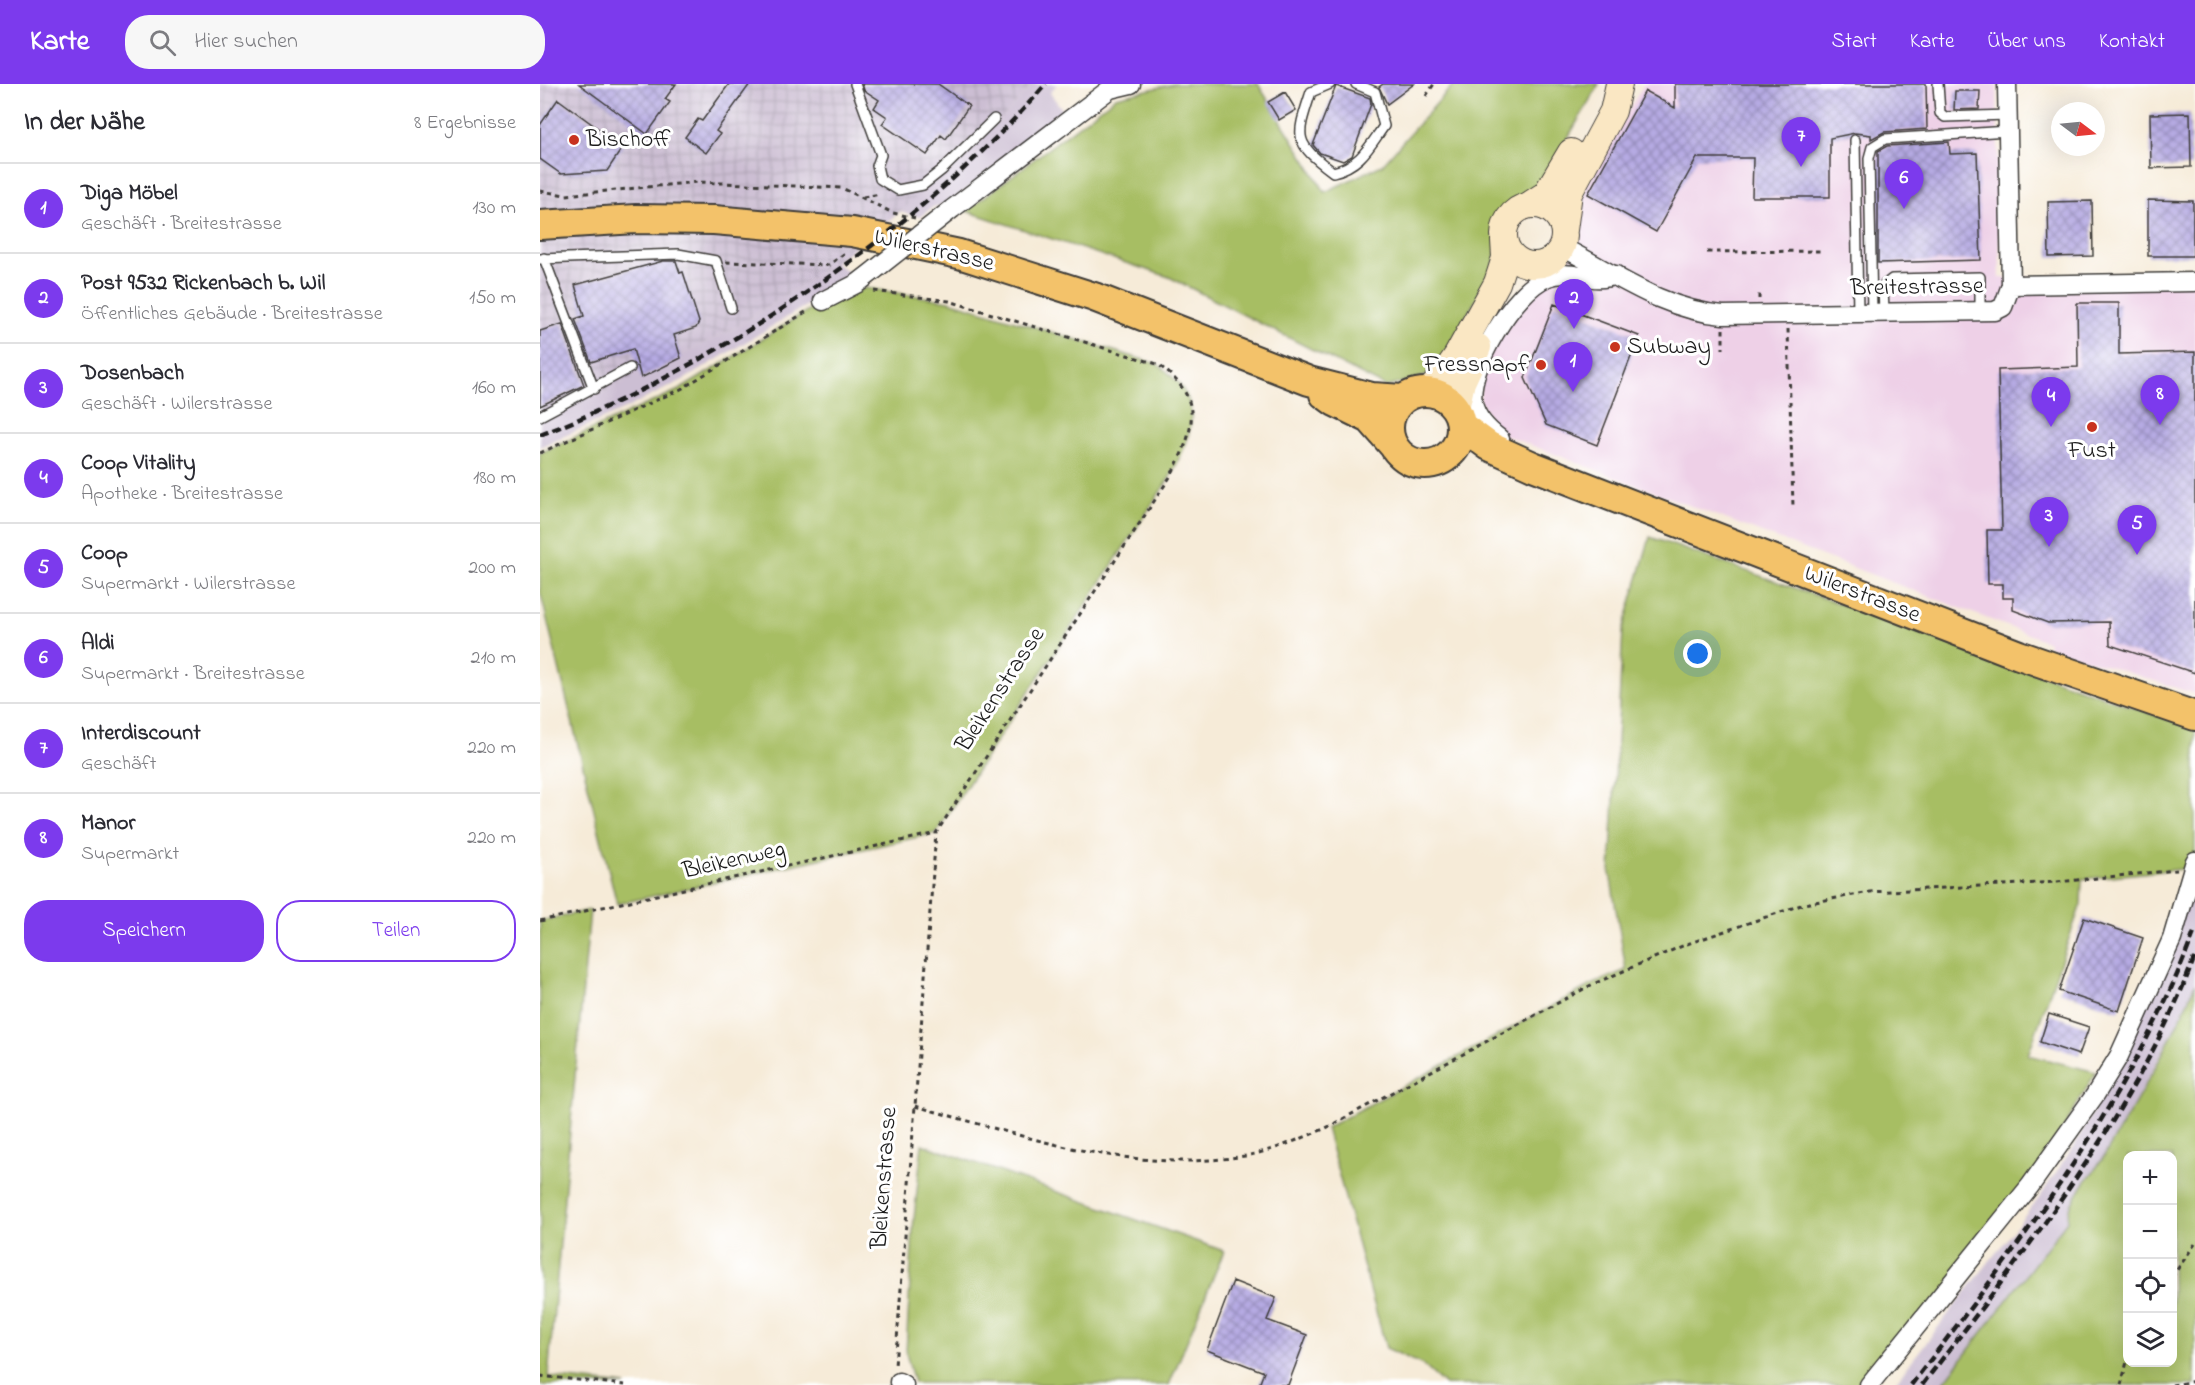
<!DOCTYPE html>
<html lang="de">
<head>
<meta charset="utf-8">
<style>
	:root { --surface:#fff; --page:#f7f7f7; --text:#2b2b33; --muted:#7c7c81; --line:#e1e1e2; --accent:#7c3aed }
	body { margin:0; font-family:"Indie Flower",sans-serif; background:var(--page); color:var(--text) }
	.controls { position:absolute; right:18px; bottom:18px; display:grid; overflow:hidden; border-radius:12px; box-shadow:0 6px 24px #0002 }
	.controls button { width:54px; height:54px; display:grid; place-items:center; padding:0; border:0; border-bottom:2px solid var(--line); background:var(--surface); color:var(--text); font:30px sans-serif }
	.compass { position:absolute; left:1511px; top:18px; width:54px; height:54px; border-radius:50%; background:var(--surface); box-shadow:0 6px 24px #0002; rotate:106deg }
	.you { position:absolute; left:1158px; top:570px; width:21px; height:21px; margin:-15px; border:4px solid #fff; border-radius:50%; background:#1a73e8; box-shadow:0 0 0 9px #1a73e833 }
	.badge { display:grid; place-items:center; width:39px; height:39px; border-radius:50%; background:var(--accent); color:#fff; font-size:20px; font-weight:700 }
	.pin { position:absolute; translate:-50% -50px; filter:drop-shadow(0 2px 3px #0008) }
	.pin::after { content:''; position:absolute; top:32px; width:21px; height:18px; background:inherit; clip-path:polygon(0 0,100% 0,50% 100%) }
	.list { margin:0; padding:0; list-style:none }
	h2 { display:flex; justify-content:space-between; align-items:center; height:78px; margin:0; padding:0 24px; font-size:26px }
	h2 small { font-size:20px; font-weight:400; color:var(--muted) }
	.list li { display:grid; grid-template-columns:39px 1fr auto; gap:18px; align-items:center; box-sizing:border-box; height:90px; padding:0 24px; border-top:2px solid var(--line) }
	.list b { display:block; font-size:22px; white-space:nowrap }
	.list p { margin:0; font-size:20px; white-space:nowrap; color:var(--muted) }
	.list em { font-size:20px; font-style:normal; color:var(--muted) }
	.actions { display:flex; gap:12px; padding:18px 24px }
	.actions a { flex:1; padding:14px 0; border:2px solid var(--accent); border-radius:24px; text-align:center; font-size:21px; color:var(--accent) }
	.actions .main { background:var(--accent); color:#fff }
	.icon { flex:none; width:33px; height:33px; fill:none; stroke:currentColor; stroke-width:2; stroke-linecap:round; stroke-linejoin:round }
	.map { position:relative; flex:none; width:1655px; height:1301px; overflow:hidden }
	header { display:flex; align-items:center; gap:36px; box-sizing:border-box; height:84px; padding:0 30px; background:var(--accent); color:#fff }
	header strong { font-size:28px }
	nav { display:flex; gap:33px; margin-inline-start:auto; font-size:21px }
	.search { width:420px; height:54px; background:var(--page); display:flex; align-items:center; gap:15px; box-sizing:border-box; padding:0 21px; border-radius:24px; color:var(--muted); font-size:22px }
	main { display:flex }
	aside { flex:1; background:var(--surface) }
	.map>svg:first-child { display:block }
	.built { fill:#eed0e7 }
	.industrial { fill:url(#industrial-grid) }
	.railway { fill:#ccbed3 }
	.grass { fill:#a7be64; stroke:#626d40; stroke-width:1.5; fill-rule:evenodd }
	.building { fill:url(#building-cross-hatch) }
	.lines { fill:none; stroke-linecap:round; stroke-linejoin:round }
	.lane-casing { stroke:#3d3b38; stroke-width:12 }
	.street-casing { stroke:#3d3b38; stroke-width:21 }
	.secondary-casing { stroke:#3d3b38; stroke-width:28 }
	.primary-casing { stroke:#3d3b38; stroke-width:32 }
	.path { stroke:#3d3b38; stroke-width:3; stroke-dasharray:4.5 4.5; stroke-linecap:butt }
	.lane { stroke:#fff; stroke-width:9 }
	.street { stroke:#fff; stroke-width:18 }
	.secondary { stroke:#fae7c3; stroke-width:26 }
	.primary { stroke:#f3c26a; stroke-width:28 }
	.rail { stroke:#1c1c1c; stroke-width:4.5; stroke-dasharray:9 4.5; stroke-linecap:butt }
	.street-bridge-casing { stroke:#3d3b38; stroke-width:21; stroke-linecap:butt }
	.street-bridge { stroke:#fff; stroke-width:18 }
	.poi-dot { fill:#c8321e; stroke:#fff; stroke-width:2 }
	.labels { text-anchor:middle; dominant-baseline:central; stroke-width:6; stroke-linejoin:round; paint-order:stroke }
	.poi-label { font-size:24px; fill:#1c1c1c; stroke:#fff; text-anchor:start }
	.street-label { font-size:24px; fill:#1c1c1c; stroke:#fff }
</style>
</head>
<body>
<header>
<strong>Karte</strong>
<div class="search"><svg class="icon" aria-label="search" viewBox="0 0 24 24"><circle cx="10" cy="10" r="6"/><path d="M15 15l6 6"/></svg>Hier suchen</div>
<nav><a>Start</a><a>Karte</a><a>Über uns</a><a>Kontakt</a></nav>
</header>
<main>
<aside>
<h2>In der Nähe<small>8 Ergebnisse</small></h2>
<ul class="list">
<li><span class="badge">1</span><div><b>Diga Möbel</b><p>Geschäft · Breitestrasse</p></div><em>130 m</em></li>
<li><span class="badge">2</span><div><b>Post 9532 Rickenbach b. Wil</b><p>Öffentliches Gebäude · Breitestrasse</p></div><em>150 m</em></li>
<li><span class="badge">3</span><div><b>Dosenbach</b><p>Geschäft · Wilerstrasse</p></div><em>160 m</em></li>
<li><span class="badge">4</span><div><b>Coop Vitality</b><p>Apotheke · Breitestrasse</p></div><em>180 m</em></li>
<li><span class="badge">5</span><div><b>Coop</b><p>Supermarkt · Wilerstrasse</p></div><em>200 m</em></li>
<li><span class="badge">6</span><div><b>Aldi</b><p>Supermarkt · Breitestrasse</p></div><em>210 m</em></li>
<li><span class="badge">7</span><div><b>Interdiscount</b><p>Geschäft</p></div><em>220 m</em></li>
<li><span class="badge">8</span><div><b>Manor</b><p>Supermarkt</p></div><em>220 m</em></li>
</ul>
<div class="actions"><a class="main">Speichern</a><a>Teilen</a></div>
</aside>
<div class="map">
<svg width="1655" height="1301" viewBox="0 0 1655 1301">
	<defs>
		<pattern id="industrial-grid" width="8" height="8" patternUnits="userSpaceOnUse" patternTransform="scale(1.5)"><rect width="8" height="8" fill="#ccbed3"/><path d="M0 4h8M4 0v8" fill="none" stroke="#afa3b5"/></pattern>
		<pattern id="building-cross-hatch" width="8" height="8" patternUnits="userSpaceOnUse" patternTransform="scale(1.5)"><rect width="8" height="8" fill="#b6aae3"/><path d="M0 0l8 8M0 8l8-8" fill="none" stroke="#938ab7"/></pattern>
	</defs>
	<rect width="100%" height="100%" fill="#fff"/>
	<filter id="ink" filterUnits="userSpaceOnUse"><feTurbulence type="fractalNoise" baseFrequency=".0167" numOctaves="2"/><feDisplacementMap in="SourceGraphic" scale="12" xChannelSelector="R" yChannelSelector="G"/><feConvolveMatrix kernelMatrix="1 2 1 2 8 2 1 2 1" color-interpolation-filters="sRGB"/></filter>
	<filter id="wash" filterUnits="userSpaceOnUse"><feTurbulence type="fractalNoise" baseFrequency=".008" numOctaves="4" result="noise"/><feDisplacementMap in="SourceGraphic" scale="24" xChannelSelector="R" yChannelSelector="G"/><feGaussianBlur stdDeviation="1.35" result="paint"/><feColorMatrix in="noise" values="0 0 0 0 0 0 0 0 0 0 0 0 0 0 0 0 0 1.4 0 .05"/><feComposite in="paint" operator="in"/></filter>
	<g filter="url(#wash)">
		<rect width="100%" height="100%" fill="#f6ebd8"/>
		<!-- built -->
		<path class="built" d="M1104,0H1457L1460,194L1655,189V610L1508,563L1509,558L959,349L940,317L941,285Z"/>
		<!-- industrial -->
		<path class="industrial" d="M0,0H493L459,38L371,119L295,179L195,244L0,339Z"/>
		<!-- railway -->
		<path class="railway" d="M493,0H517L510,9L525,29L408,120L393,123L380,133L360,128L459,38Z
			M295,179L315,192L145,295L85,325L0,363V339L195,244Z
			M1655,798V900L1644,928L1585,1037L1552,1092L1528,1126L1527,1137L1402,1301H1353L1498,1115L1534,1062L1557,1020Z"/>
		<!-- grass -->
		<path class="grass" d="M634,0H718L785,108L842,81L914,0H1059L1000,102L962,133L953,187L892,290L846,303L629,193L426,127L576,13Z
			M326,204L409,217L617,280C666,314 655,346 630,393L396,749L77,820L0,507V369L141,305L283,217Z
			M1110,453L1655,645V777L1652,784L1542,795L1541,820L1488,971L1556,988L1490,1102L1329,1301H905L883,1281L846,1264L786,1044L1053,900L1086,886L1070,789L1083,546Z
			M50,826L8,1293L86,1301H0V837Z
			M1655,900V1301H1402L1527,1137C1528,1115 1551,1093 1563,1074C1596,1018 1631,960 1655,900ZM1588,1072H1632V1278H1588Z
			M382,1060L684,1167L629,1301L374,1299L366,1269L373,1144Z"/>
		<g id="blocks">
			<!-- building -->
			<path class="building" d="M39,0H136L125,15L130,18L107,50Z
				M189,0H210L176,47L180,50L166,69L145,53L158,35L162,37Z
				M322,0H398L429,22L406,55L401,51L387,71L342,40L347,33L334,24L339,16L324,6Z
				M843,0H874L847,20L839,3Z
				M1135,0H1386L1387,45L1344,48L1331,55V51L1315,49L1290,54V113H1212L1213,74H1157L1116,148L1048,110L1105,7L1135,24Z
				M796,2L830,14L831,20L812,72L803,77L780,69L773,61Z
				M1415,7H1440L1439,25L1414,26Z
				M745,8L756,26L739,36L728,18Z
				M18,15L83,63L67,87L21,90L0,75V41Z
				M1650,29L1651,83L1611,84L1610,30Z
				M1409,58L1410,70L1437,69L1441,176L1338,179V67L1347,62Z
				M1608,116L1653,117V172H1608Z
				M1552,117L1553,172L1509,173L1508,118Z
				M123,177H136L140,189L143,188L159,238L156,244L134,251L141,274L101,294L93,265L51,278L35,235L44,232L35,201Z
				M1537,219H1579V270L1655,268V589L1570,561L1569,538L1508,539L1473,526V514H1463V500H1448L1447,446H1462L1458,286L1538,283Z
				M1014,220L1099,252L1057,361L1006,341L985,294Z
				M22,240L44,301L0,322V247Z
				M1544,834L1603,854L1579,927L1519,907Z
				M1509,930L1549,943L1539,971L1500,958Z
				M693,1197L736,1214L727,1236L767,1251L748,1301H719L724,1288L667,1266Z"/>
		</g>
	</g>
	<g filter="url(#ink)">
		<use href="#blocks" fill-opacity="0" stroke="#3d3b38" stroke-width="1.5"/>
		<g class="lines">
			<defs>
				<path id="lane" d="M315,0L341,71L337,82L340,95L358,106L383,101L402,86L454,35
					M790,0L771,8C756,54 753,58 793,88C820,82 829,63 844,42L835,8L816,0
					M1398,0L1400,29L1405,33L1468,31
					M1315,56L1318,228
					M4,174L54,305
					M0,175L138,170L176,177L191,224
					M1332,228L1329,74L1332,63L1345,55L1468,47
					M1344,228L1343,202L1352,195L1440,193V227
					M0,332L90,284"/>
				<path id="street" d="M412,125L570,5L591,0
					M1022,163C1075,190 1123,226 1183,231L1455,227L1463,223L1471,201L1467,0
					M1471,201L1655,198
					M283,217L318,199L336,185
					M960,355C948,346 936,335 933,319C926,285 975,205 1008,193C1033,184 1051,201 1076,191
					M359,1298L364,1301
					M1329,1301L1490,1102L1555,1011L1579,972L1632,855L1655,777"/>
				<path id="secondary" d="M964 151a30 30 0 1 1 60 0a30 30 0 1 1-60 0Z
					M989,121L1006,110L1031,68
					M1024,146L1029,109L1073,27L1079,0
					M888,308L902,293L916,273L957,199L965,174L964,156
					M916,325L922,298L938,263"/>
				<path id="primary" d="M0,141L96,135L174,136L312,148L367,159L419,170L554,213L769,297L832,313L863,315
					M849 344a36 36 0 1 1 72 0a36 36 0 1 1-72 0Z
					M784,310L795,318L830,335L852,360
					M922,342L949,362L993,382L1479,571L1655,632"/>
			</defs>
			<!-- lane casing -->
			<use href="#lane" class="lane-casing"/>
			<!-- street casing -->
			<use href="#street" class="street-casing"/>
			<!-- secondary casing -->
			<use href="#secondary" class="secondary-casing"/>
			<!-- primary casing -->
			<use href="#primary" class="primary-casing"/>
			<!-- path -->
			<path class="path" d="M886,12L894,0
				M0,107L26,111L158,98L302,104L353,129L375,134
				M323,113L340,110
				M1167,168L1284,167
				M186,178L289,181L305,169
				M334,207L409,217L617,280C666,314 655,346 630,393L396,749L355,1282
				M1219,215V207
				M1183,245V265
				M1248,245L1253,423
				M0,369L141,305L269,226
				M0,837L396,749
				M375,1022C486,1052 588,1091 705,1072C733,1067 760,1055 786,1044L1053,900L1147,860L1264,820L1330,808L1517,798L1637,786
				M1632,1193L1655,1160
				M0,1292L86,1301
				M1581,1301L1588,1274
				M1632,1301L1655,1297"/>
			<!-- lane -->
			<use href="#lane" class="lane"/>
			<!-- street -->
			<use href="#street" class="street"/>
			<!-- secondary -->
			<use href="#secondary" class="secondary"/>
			<!-- primary -->
			<use href="#primary" class="primary"/>
			<!-- rail -->
			<path class="rail" d="M0,351C179,282 381,145 506,0
				M1371,1301C1481,1159 1592,1015 1655,846
				M1382,1301C1483,1171 1597,1027 1655,872"/>
			<defs>
				<path id="street-bridge" d="M336,185L412,125"/>
			</defs>
			<!-- street-bridge casing -->
			<use href="#street-bridge" class="street-bridge-casing"/>
			<!-- street-bridge -->
			<use href="#street-bridge" class="street-bridge"/>
		</g>
	</g>
	<!-- markers -->
	<g class="poi-dot">
		<circle cx="34" cy="56" r="6"/>
		<circle cx="1075" cy="263" r="6"/>
		<circle cx="1001" cy="281" r="6"/>
		<circle cx="1552" cy="343" r="6"/>
	</g>
	<g class="labels">
		<!-- poi labels -->
		<g class="poi-label">
			<text x="46" y="56">Bischoff</text>
			<text x="1087" y="263">Subway</text>
			<text x="989" y="281" text-anchor="end">Fressnapf</text>
			<text x="1552" y="367" text-anchor="middle">Fust</text>
		</g>
		<!-- street labels -->
		<g class="street-label">
			<text transform="translate(394 167) rotate(13)">Wilerstrasse</text>
			<text transform="translate(1377 204) rotate(-1)">Breitestrasse</text>
			<text transform="translate(1322 511) rotate(21)">Wilerstrasse</text>
			<text transform="translate(461 606) rotate(-57)">Bleikenstrasse</text>
			<text transform="translate(194 777) rotate(-13)">Bleikenweg</text>
			<text transform="translate(345 1094) rotate(-86)">Bleikenstrasse</text>
		</g>
	</g>
</svg>
<div class="controls">
<button>+</button>
<button>−</button>
<button><svg class="icon" aria-label="locate" viewBox="0 0 24 24"><circle cx="12" cy="12" r="6"/><path d="M12 2v4M12 18v4M2 12h4M18 12h4"/></svg></button>
<button><svg class="icon" aria-label="layers" viewBox="0 0 24 24"><path d="M12 4l9 5-9 5-9-5zM3 14l9 5 9-5"/></svg></button>
</div>
<svg class="compass" viewBox="-18 -18 36 36"><path d="M0-13l5 13h-10z" fill="#e53935"/><path d="M0 13l5-13h-10z" fill="#7c7c81"/></svg>
<div class="you"></div>
<div class="pin badge" style="left:1033px;top:308px">1</div>
<div class="pin badge" style="left:1034px;top:245px">2</div>
<div class="pin badge" style="left:1509px;top:463px">3</div>
<div class="pin badge" style="left:1511px;top:343px">4</div>
<div class="pin badge" style="left:1597px;top:471px">5</div>
<div class="pin badge" style="left:1364px;top:125px">6</div>
<div class="pin badge" style="left:1261px;top:83px">7</div>
<div class="pin badge" style="left:1620px;top:341px">8</div>
</div>
</main>
</body>
</html>
